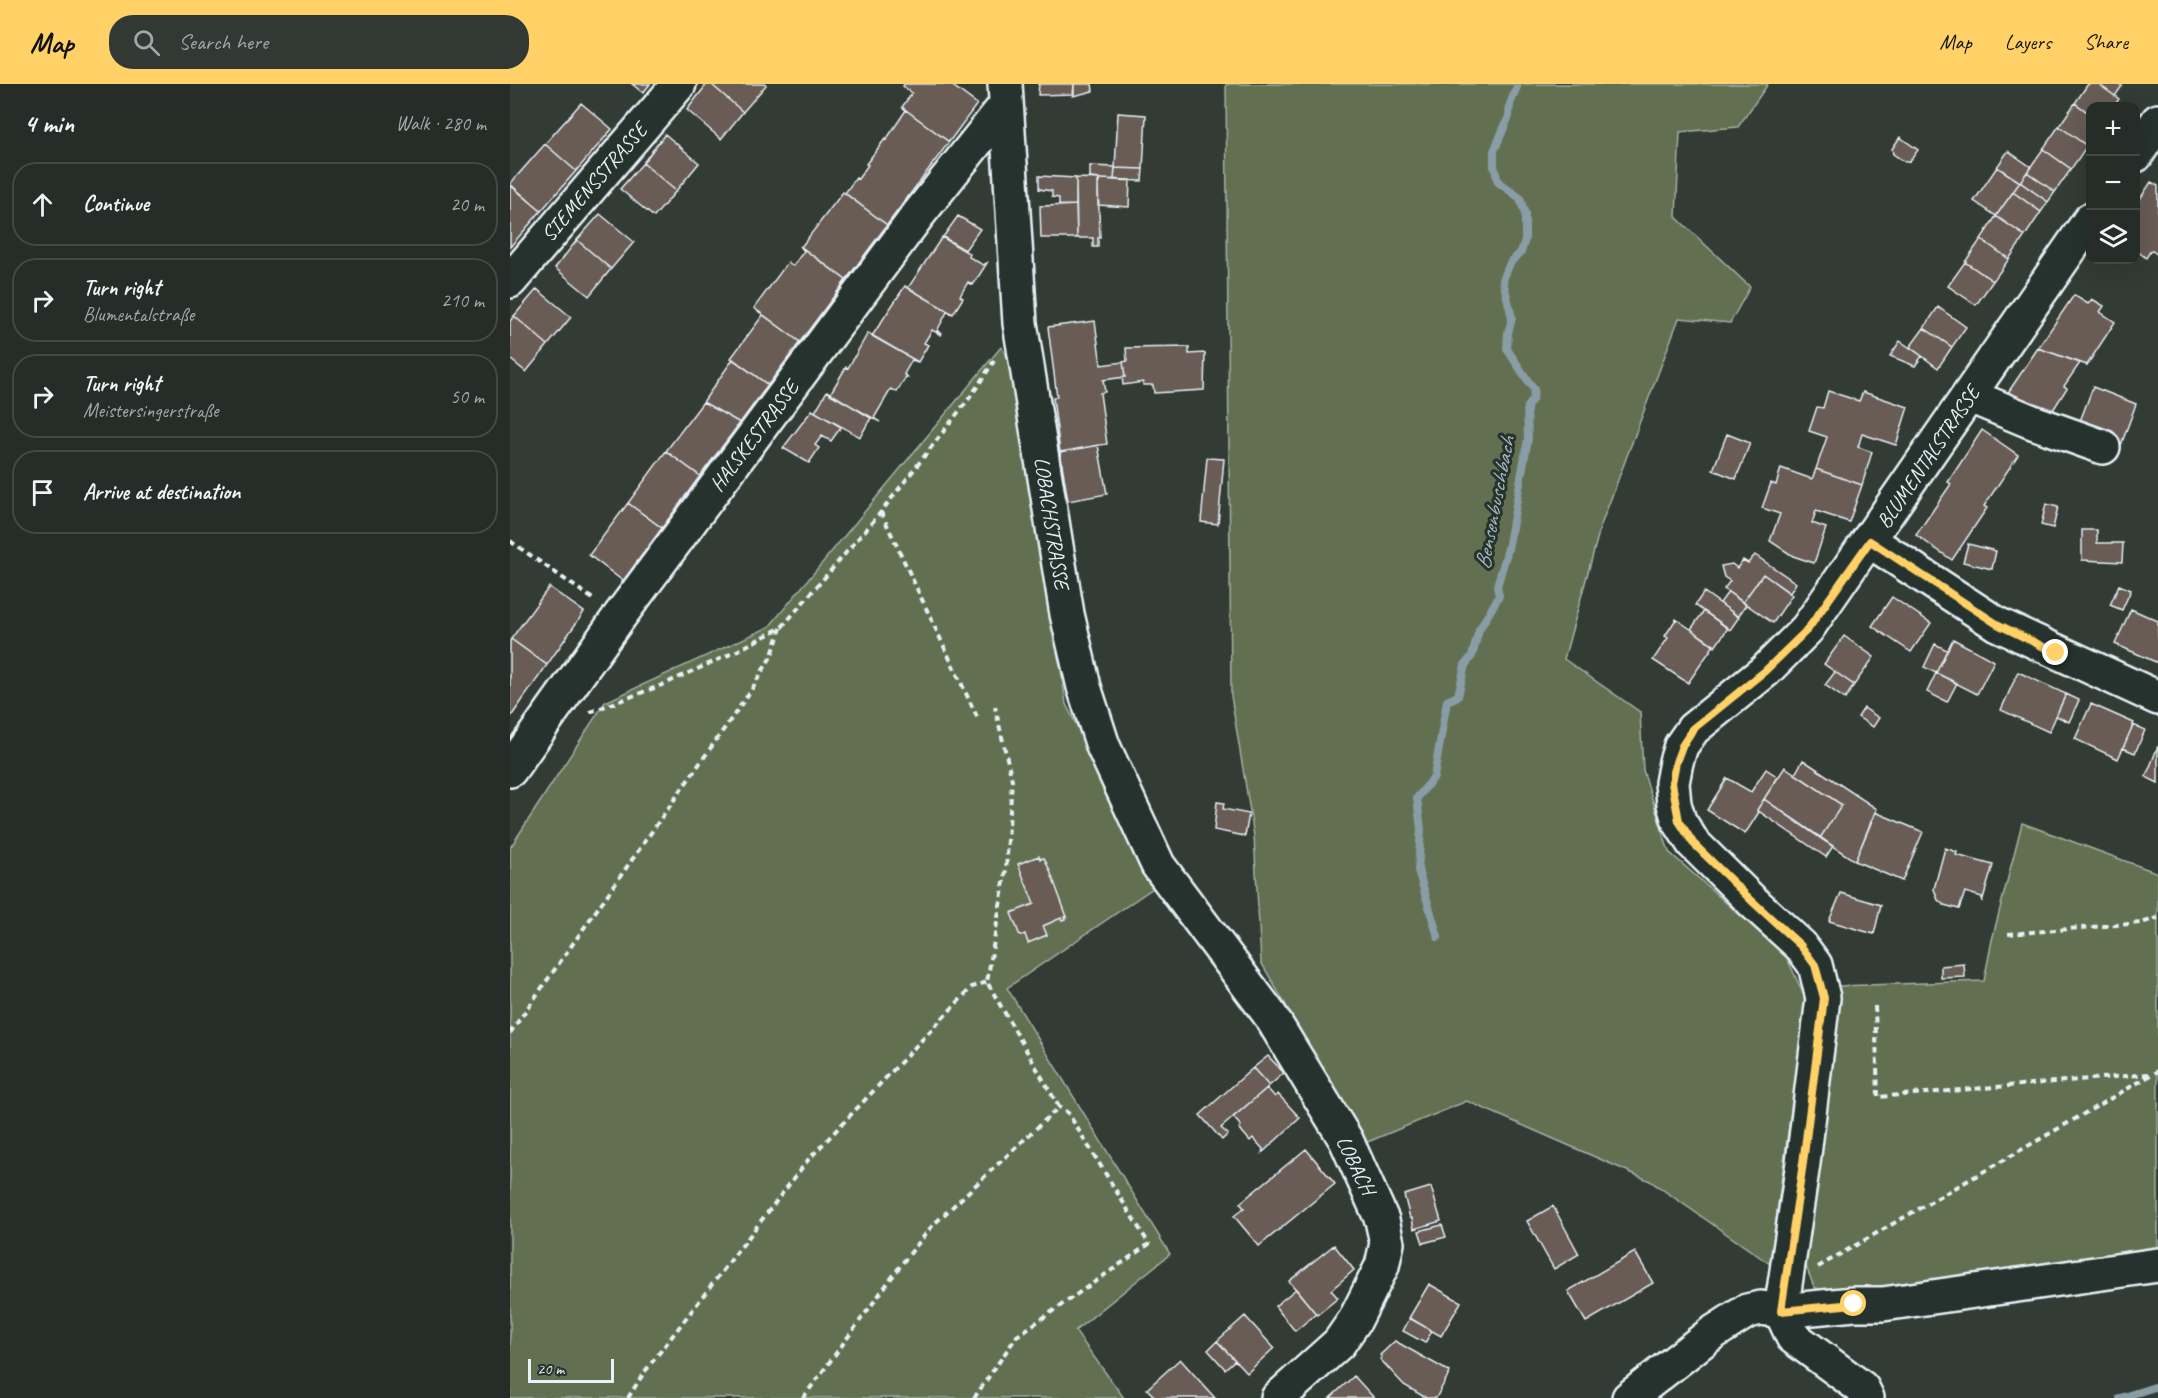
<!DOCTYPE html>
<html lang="en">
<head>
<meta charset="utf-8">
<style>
	:root { --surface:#262c28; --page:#323834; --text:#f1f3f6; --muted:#a4a7a8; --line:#424845; --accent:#ffd166 }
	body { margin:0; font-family:Caveat,sans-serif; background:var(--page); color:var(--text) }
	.controls { position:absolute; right:18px; top:18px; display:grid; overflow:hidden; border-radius:12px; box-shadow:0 6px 24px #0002 }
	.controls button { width:54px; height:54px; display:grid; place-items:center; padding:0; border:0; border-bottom:2px solid var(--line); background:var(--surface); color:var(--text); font:30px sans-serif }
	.scale { position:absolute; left:18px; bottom:15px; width:86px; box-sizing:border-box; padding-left:6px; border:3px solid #e8f1f8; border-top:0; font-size:16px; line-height:21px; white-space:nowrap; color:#e8f1f8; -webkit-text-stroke:4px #26332d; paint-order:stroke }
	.stop { position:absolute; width:18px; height:18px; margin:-14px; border:4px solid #ffd166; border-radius:50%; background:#fff }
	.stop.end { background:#ffd166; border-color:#fff; box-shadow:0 2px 6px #0008 }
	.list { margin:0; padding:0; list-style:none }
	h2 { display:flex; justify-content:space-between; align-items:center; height:78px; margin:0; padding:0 24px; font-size:26px }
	h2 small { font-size:20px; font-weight:400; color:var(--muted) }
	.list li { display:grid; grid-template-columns:39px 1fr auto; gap:18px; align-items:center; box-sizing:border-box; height:84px; margin:0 12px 12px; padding:0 12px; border:2px solid var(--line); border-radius:24px }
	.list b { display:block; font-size:22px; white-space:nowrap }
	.list p { margin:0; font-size:20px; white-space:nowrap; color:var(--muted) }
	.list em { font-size:20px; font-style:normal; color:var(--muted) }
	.icon { flex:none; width:33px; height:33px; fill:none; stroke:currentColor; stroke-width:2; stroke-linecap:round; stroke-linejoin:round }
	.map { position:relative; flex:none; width:1648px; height:1314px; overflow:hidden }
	header { display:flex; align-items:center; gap:36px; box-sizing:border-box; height:84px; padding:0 30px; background:var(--accent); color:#111 }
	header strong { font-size:28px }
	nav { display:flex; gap:33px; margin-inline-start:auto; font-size:21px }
	.search { width:420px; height:54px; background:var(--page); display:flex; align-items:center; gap:15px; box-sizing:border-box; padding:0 21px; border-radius:24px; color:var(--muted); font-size:22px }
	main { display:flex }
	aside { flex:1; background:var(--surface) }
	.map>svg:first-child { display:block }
	.green { fill:#627051; stroke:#a5b0a4; stroke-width:1.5 }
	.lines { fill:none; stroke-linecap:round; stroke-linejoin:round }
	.stream { stroke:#899da6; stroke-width:8 }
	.building { fill:#675b55; stroke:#e8f1f8; stroke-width:1.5 }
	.minor-casing { stroke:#e8f1f8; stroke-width:38 }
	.path { stroke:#e8f1f8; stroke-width:4; stroke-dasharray:6 4.5; stroke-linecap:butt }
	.minor { stroke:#26332d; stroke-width:33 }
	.route { stroke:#ffd166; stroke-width:8 }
	.labels { text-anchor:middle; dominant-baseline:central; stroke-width:6; stroke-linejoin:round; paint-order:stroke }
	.street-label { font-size:21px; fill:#e8f1f8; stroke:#26332d }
	.water-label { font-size:22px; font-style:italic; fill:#a9b9c2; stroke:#26332d }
</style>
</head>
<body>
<header>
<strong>Map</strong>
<div class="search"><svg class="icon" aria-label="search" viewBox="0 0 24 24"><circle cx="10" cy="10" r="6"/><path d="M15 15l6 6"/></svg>Search here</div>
<nav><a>Map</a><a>Layers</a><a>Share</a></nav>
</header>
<main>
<aside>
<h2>4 min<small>Walk · 280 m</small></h2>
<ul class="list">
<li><svg class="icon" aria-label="ahead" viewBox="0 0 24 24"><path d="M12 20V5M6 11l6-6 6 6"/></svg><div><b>Continue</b></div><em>20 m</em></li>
<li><svg class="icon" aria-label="right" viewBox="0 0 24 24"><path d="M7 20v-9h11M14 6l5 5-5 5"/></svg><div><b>Turn right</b><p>Blumentalstraße</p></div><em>210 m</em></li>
<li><svg class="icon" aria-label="right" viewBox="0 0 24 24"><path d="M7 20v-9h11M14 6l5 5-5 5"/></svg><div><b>Turn right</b><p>Meistersingerstraße</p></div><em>50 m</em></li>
<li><svg class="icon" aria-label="arrive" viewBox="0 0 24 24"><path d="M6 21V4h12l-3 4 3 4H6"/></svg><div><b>Arrive at destination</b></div></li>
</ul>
</aside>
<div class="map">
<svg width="1648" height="1314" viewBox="0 0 1648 1314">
	<rect width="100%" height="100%" fill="#333b35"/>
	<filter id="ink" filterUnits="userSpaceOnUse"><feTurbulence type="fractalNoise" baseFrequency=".0167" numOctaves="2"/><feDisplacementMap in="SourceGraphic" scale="12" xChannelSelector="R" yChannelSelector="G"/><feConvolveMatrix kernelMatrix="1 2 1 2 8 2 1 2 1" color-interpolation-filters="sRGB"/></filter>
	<g filter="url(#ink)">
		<!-- green -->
		<path class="green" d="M716,0H1258L1228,43L1170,48L1166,133L1240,203L1220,239L1169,234L1091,441L1054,575L1130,628L1133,686L1159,768L1276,872L1296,916L1260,1180L1140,1097L957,1017L855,1059L751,878L744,752L721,612Z
			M491,263L508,290L556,620L646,802L497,904L660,1170L565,1247L614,1314H0V764L95,618L259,543Z
			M1512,739L1648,789V1173L1370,1213L1318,1209L1304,1203L1292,1172L1328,902L1474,897L1482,856Z"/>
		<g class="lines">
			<!-- stream -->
			<path class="stream" d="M928,853L908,786L911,745L907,714L924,693L937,617L948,612L955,581L962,572L969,546L989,512L987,502L998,465L1018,355L1017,323L1023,314L1024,306L997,265L998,249L1002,234L993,196L1000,179L1011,168L1015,156V130L1010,114L988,98L984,82V67L999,32L1000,20L1008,0
				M1610,1314L1648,1302"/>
		</g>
		<!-- building -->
		<path class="building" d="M122,0H140L133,9Z
			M197,0H201L233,28L211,55L177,26Z
			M201,0H255L256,1L233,28Z
			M394,0H440L467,20L439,58L392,23L402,9L393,2Z
			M529,0H564V10L528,11Z
			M564,0H582L583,7L563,12Z
			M1578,0H1588L1609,15L1604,22H1580V30L1565,19Z
			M1588,0H1609L1612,2L1605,12Z
			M71,19L102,45L66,87L35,60Z
			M1565,19L1580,30V57L1577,62L1549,42Z
			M396,26L439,58L377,141L335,109L346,94L348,95L358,81L356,80L375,55L376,56Z
			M608,29L636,31L633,85L605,84Z
			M1549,42L1577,62L1561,85L1533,65Z
			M155,50L189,79L166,107L133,79Z
			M1390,53L1408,66L1400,77L1395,78L1383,70L1382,65Z
			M35,60L66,87L31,127L0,100Z
			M1533,65L1561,85L1545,108L1517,88Z
			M1498,67L1521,83L1510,98L1487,83Z
			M133,79L166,107L144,133L110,105Z
			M580,82L605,83L604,96L580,94Z
			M1487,83L1510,98L1486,132L1464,117Z
			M605,84L633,85L632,97L604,96Z
			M1517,88L1545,108L1538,118L1510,98Z
			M529,92L566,94V121L549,122V114L542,113V107L529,105Z
			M566,94L590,95L588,101L590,154H588V163H583V154H567Z
			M590,95L620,96L619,123L588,121V98Z
			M1510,98L1538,118L1531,128L1503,108Z
			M1641,98L1648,102V171L1641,166L1636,174L1626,166V121Z
			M0,101L31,127L0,163Z
			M333,108L377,141L336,196L291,163Z
			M1503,108L1531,128L1515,152L1486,132Z
			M566,121L567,154H531L530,122Z
			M90,130L124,158L101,185L67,156Z
			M448,132L470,145L455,166L433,153Z
			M1486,132L1515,152L1499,175L1471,155Z
			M432,153L460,170L459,173L473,181L477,179L463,201L458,198L450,212L453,214L443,230L398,204Z
			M1471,155L1499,175L1483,197L1455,178Z
			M67,156L101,185L79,212L45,184Z
			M290,162L336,196L290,258L244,224L278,178L283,182L294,167Z
			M1455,178L1483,197L1466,221L1438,202Z
			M395,202L443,230L437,228L427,247L432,249L431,251L422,246L414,259L418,261L408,278L362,252Z
			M27,205L61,233L38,261L4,232Z
			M1564,211L1578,220L1582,215L1594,222L1590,228L1605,238L1577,281L1528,264Z
			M1428,223L1456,243L1442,263L1414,244Z
			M253,231L290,258L258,301L221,274Z
			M4,232L38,261L16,288L0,275V237Z
			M585,237L591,281L613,278L615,293L593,296L595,308L590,309L597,360L550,368L543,314L547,313L538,243Z
			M1414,244L1442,263L1428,284L1400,263Z
			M358,249L408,278L402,276L394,290L399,294L396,293L387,308L381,305L364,334L370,338L320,310L336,283L338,284Z
			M1390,257L1412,272L1405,282L1380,272Z
			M679,263V270L695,269L694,306L644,309L643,301H633V298L613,301L612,293H615L613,278L617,277L616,264Z
			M1528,264L1570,279L1554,302L1557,304L1536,337L1493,316Z
			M223,275L258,301L230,339L193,318Z
			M1583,303L1626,320L1611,361L1567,345Z
			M317,307L361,334L350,353L305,328Z
			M1318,307L1349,317L1353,308L1398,323L1386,361L1352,350L1348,363L1362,368L1352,401L1306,385L1317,353L1299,347L1307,323L1313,324Z
			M193,318L230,339L190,392L156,367Z
			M302,326L331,343L321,357L312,352L305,361L309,364L299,379L273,364Z
			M1472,346L1508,371L1474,422L1477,424L1442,476L1406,451L1441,400L1438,398Z
			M1217,350L1240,359L1226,395L1203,386Z
			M588,361L597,410L558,417L550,368Z
			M156,367L190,392L152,444L118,419Z
			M697,374L714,375L708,440L691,438Z
			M1271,384L1302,395L1306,385L1352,401L1339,438L1306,427L1302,439L1316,444L1304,479L1283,472L1260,457L1270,430L1252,424L1261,399L1266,401Z
			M118,419L152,444L113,497L79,471Z
			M1536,420L1548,423L1543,444L1531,441Z
			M1572,446H1587V459H1613L1612,478L1572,476Z
			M1458,460L1486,467L1482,485L1453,478Z
			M1245,471L1286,499L1280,509L1253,490L1233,518L1214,505L1220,497L1214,493L1211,482L1222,480L1227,484L1233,476L1238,479Z
			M1253,490L1282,511L1263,539L1233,518Z
			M1609,501L1621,506L1612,526L1600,521Z
			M39,503L74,528L37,581L1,555Z
			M1194,508L1229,533L1220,546L1185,521Z
			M1218,508L1236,521L1228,533L1210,519Z
			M1382,513L1421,539L1401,568L1362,542Z
			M1621,525L1648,537V579L1605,560Z
			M1194,527L1218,544L1205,563L1181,545Z
			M1166,535L1204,561L1178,599L1143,576L1158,554L1155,552Z
			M1334,552L1364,573L1344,601L1314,580Z
			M1,555L37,581L0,634V557Z
			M1443,555L1484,577L1467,610L1426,589Z
			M1425,560L1437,566L1426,589L1414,583Z
			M1325,588L1344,601L1335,615L1315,601Z
			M1508,588L1556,610L1539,648L1491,626Z
			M1426,589L1447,599L1437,618L1417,608Z
			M1556,610L1569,616L1559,638L1546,632Z
			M1581,620L1624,639L1608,675L1565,655Z
			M1354,624L1369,634L1363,643L1348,633Z
			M1623,641L1635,646L1625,669L1613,664Z
			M1648,662V699L1636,693Z
			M1293,676L1367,725L1345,777L1310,754L1332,721L1285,690Z
			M1275,683L1332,721L1310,754L1254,715Z
			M1256,685L1268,693L1247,726L1249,728L1235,750L1197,726L1217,694L1241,708Z
			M1254,715L1323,762L1316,773L1247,726Z
			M707,718L714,719L713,725L739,730L735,752L704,746Z
			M1365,728L1413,748L1392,797L1345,777Z
			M1435,764L1447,768L1446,771L1483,781L1472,818V813L1455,808L1449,825L1434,821L1428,816L1424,805Z
			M529,772L530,775L534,774L540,787L557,833H554L555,835L552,836L551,834L533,842L537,851L518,859L515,850L510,852L501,829L524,820L508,780Z
			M1331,809L1371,821L1364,850L1319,837Z
			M1454,880L1455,893L1431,894V882Z
			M758,972L774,989L759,1002L743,984Z
			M743,984L759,1002L711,1044L718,1050L712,1056L690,1031Z
			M757,1004L765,1013L768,1010L790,1034L752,1069L753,1065L743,1054L740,1057L729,1044L731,1042L723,1033Z
			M796,1065L825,1100L749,1162L724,1132L734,1124L730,1119Z
			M921,1103L931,1137L904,1145L902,1134H900L894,1111Z
			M1043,1122L1069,1170L1044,1185L1017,1137Z
			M932,1141L936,1153L913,1159L909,1147Z
			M824,1161L844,1186L821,1206L828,1214L807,1231L779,1197Z
			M1125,1168L1143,1199L1076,1238L1058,1207Z
			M919,1200L951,1218L931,1252L899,1234Z
			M786,1205L806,1230L785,1247L765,1222Z
			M735,1232L764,1264L737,1289L707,1257Z
			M900,1234L922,1247L915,1259L893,1247Z
			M707,1257L725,1276L715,1285L698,1266Z
			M885,1257L940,1288L926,1314H916L894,1301L870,1275L872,1273L870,1271Z
			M670,1275L705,1314H646L637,1305Z
			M844,1292L864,1314H820Z"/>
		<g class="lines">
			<defs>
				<path id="minor" d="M495,0L510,239L557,530L574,603L593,662L648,781L760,931L836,1056L872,1136L877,1159L872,1182L845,1236L829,1259L768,1314
					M1626,71L1648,37
					M0,197L169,0
					M1460,312L1520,337L1593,363
					M1360,457L1487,540L1648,614
					M0,686L109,533L408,131L495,22
					M1271,1227L1293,1079L1313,914L1305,881L1291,862L1242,817L1183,759L1169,737L1164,720L1162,699L1166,678L1171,662L1183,645L1255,587L1297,545L1580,136
					M1271,1227L1283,1253L1352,1304L1357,1314
					M1119,1314L1201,1250L1237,1227L1251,1224L1271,1227L1344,1220H1373L1648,1181"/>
			</defs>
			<!-- minor casing -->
			<use href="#minor" class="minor-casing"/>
			<!-- path -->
			<path class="path" d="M371,428L468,635
				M0,457L83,515
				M80,628L152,601L225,568L272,543L371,428L461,312L484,277
				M1498,850L1631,839L1648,834
				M1365,922L1368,1013L1639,990
				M0,949L240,608L262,571L271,544
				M1308,1183L1648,987
				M118,1314L133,1290L298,1076L462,903L477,898
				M293,1314L394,1177L423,1141L549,1023L477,898L496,786L502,696L485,623
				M464,1314L507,1252L639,1160L558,1029L549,1023"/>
			<!-- minor -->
			<use href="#minor" class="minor"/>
		</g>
	</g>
	<g class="lines" filter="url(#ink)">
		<!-- route -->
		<path class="route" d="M1344,1220L1271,1227L1293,1079L1314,914L1305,881L1291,862L1242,817L1183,759L1169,737L1162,699L1166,678L1172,662L1183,645L1255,587L1298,545L1360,457L1487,540L1546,569"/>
	</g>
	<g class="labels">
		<!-- street labels -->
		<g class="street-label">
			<text transform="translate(84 98) rotate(-49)">SIEMENSSTRASSE</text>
			<text transform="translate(244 352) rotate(-53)">HALSKESTRASSE</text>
			<text transform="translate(1418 373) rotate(-56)">BLUMENTALSTRASSE</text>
			<text transform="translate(542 439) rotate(81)">LOBACHSTRASSE</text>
			<text transform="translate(846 1081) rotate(64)">LOBACH</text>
		</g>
		<!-- water labels -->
		<g class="water-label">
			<text transform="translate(985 419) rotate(-79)">Bensenbuschbach</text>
		</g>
	</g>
</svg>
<div class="controls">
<button>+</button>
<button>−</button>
<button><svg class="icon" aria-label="layers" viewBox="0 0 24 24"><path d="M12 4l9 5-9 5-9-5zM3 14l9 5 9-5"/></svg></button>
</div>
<div class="scale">20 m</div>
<div class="stop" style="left:1344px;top:1220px"></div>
<div class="stop end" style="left:1546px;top:569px"></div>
</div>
</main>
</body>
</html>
